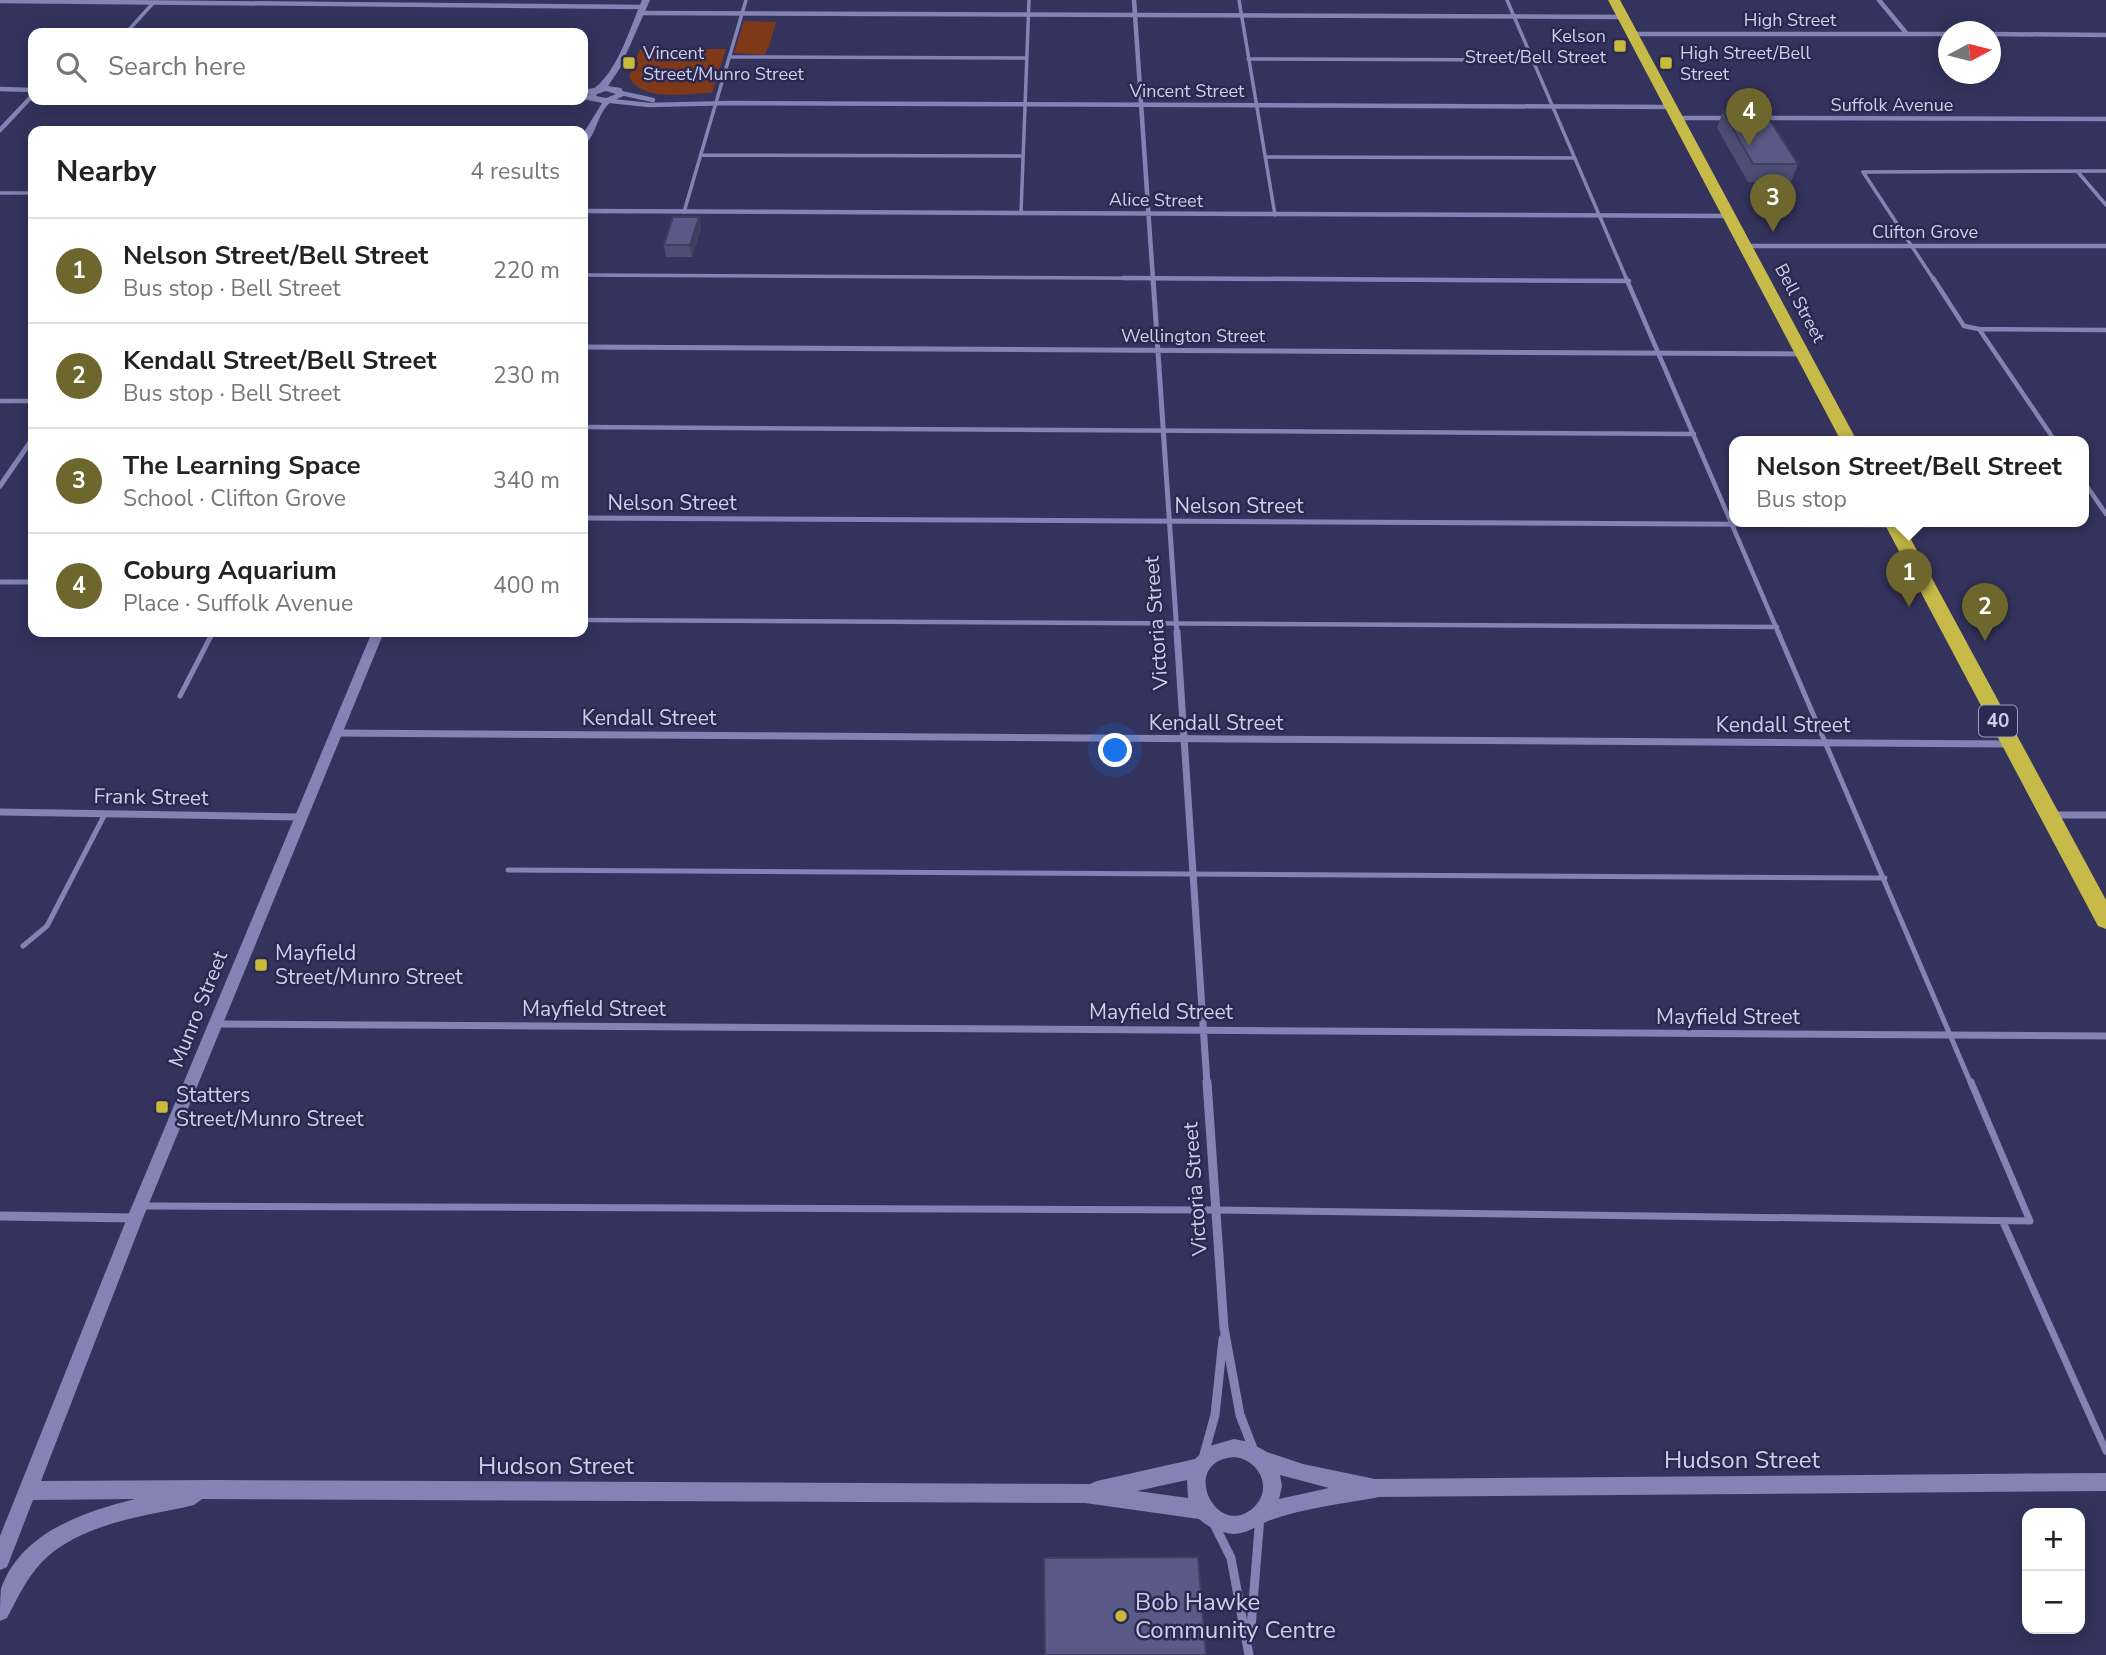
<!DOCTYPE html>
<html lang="en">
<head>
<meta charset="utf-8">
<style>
	:root { --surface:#fff; --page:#f6f6f6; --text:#222; --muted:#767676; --line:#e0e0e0; --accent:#6d672d }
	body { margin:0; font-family:"Nunito Sans",sans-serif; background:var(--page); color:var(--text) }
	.controls { position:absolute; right:21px; bottom:21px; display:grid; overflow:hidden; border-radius:14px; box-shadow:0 4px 18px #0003 }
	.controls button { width:63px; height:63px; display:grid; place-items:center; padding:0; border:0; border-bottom:2px solid var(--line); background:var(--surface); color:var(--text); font:35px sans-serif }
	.compass { position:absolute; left:1938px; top:21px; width:63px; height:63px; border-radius:50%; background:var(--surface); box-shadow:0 4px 18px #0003; rotate:83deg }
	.you { position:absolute; left:1116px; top:751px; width:24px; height:24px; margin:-18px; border:5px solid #fff; border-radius:50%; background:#1a73e8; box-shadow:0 0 0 10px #1a73e833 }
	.badge { display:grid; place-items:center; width:46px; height:46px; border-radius:50%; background:var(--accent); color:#fff; font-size:23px; font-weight:700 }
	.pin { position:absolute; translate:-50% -58px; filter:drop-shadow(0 2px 4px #0008) }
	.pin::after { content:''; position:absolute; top:37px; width:24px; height:21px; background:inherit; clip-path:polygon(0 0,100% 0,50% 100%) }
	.popup { position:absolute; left:1729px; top:436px; width:360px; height:91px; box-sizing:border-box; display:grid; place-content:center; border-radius:14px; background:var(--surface); filter:drop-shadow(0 2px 5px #0005); font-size:23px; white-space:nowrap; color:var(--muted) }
	.popup b { font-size:26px; color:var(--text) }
	.popup::after { content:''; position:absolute; left:50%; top:100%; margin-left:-14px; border:14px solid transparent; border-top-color:var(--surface) }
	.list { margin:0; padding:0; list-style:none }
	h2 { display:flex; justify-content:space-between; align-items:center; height:91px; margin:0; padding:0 28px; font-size:30px }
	h2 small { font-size:23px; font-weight:400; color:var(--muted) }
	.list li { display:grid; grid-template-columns:46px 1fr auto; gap:21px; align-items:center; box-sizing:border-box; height:105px; padding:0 28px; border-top:2px solid var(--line) }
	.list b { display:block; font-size:26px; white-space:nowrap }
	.list p { margin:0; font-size:23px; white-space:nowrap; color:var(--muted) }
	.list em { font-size:23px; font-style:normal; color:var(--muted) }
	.icon { flex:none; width:38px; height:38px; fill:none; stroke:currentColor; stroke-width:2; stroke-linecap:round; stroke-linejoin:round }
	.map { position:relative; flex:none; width:2106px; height:1655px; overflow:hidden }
	.search { position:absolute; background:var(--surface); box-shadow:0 4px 18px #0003; left:28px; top:28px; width:560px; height:77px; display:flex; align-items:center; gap:18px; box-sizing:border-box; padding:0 24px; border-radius:14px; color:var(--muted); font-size:26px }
	.panel { position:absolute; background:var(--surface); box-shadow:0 4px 18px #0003; left:28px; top:126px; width:560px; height:511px; border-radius:14px }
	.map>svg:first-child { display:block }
	.green { fill:#7f3818 }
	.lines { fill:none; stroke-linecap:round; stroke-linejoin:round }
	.lane-far3 { stroke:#8384b5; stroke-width:3.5 }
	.lane-far2 { stroke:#8384b5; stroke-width:4.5 }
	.lane-far1 { stroke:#8384b5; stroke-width:5 }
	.lane { stroke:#8384b5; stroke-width:7 }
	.street-far3 { stroke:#8384b5; stroke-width:4.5 }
	.street-far2 { stroke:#8384b5; stroke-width:5 }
	.street-far1 { stroke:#8384b5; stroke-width:7 }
	.street { stroke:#8384b5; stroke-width:9 }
	.secondary { fill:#8384b5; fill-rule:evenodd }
	.highway { fill:#c6ba49; fill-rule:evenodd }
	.wall { fill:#4d4d75 }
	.shaded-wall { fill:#3f3f5f }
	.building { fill:#5a5a88; stroke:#3f3f5f; stroke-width:2 }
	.poi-dot { fill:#c9bb3a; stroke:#2b2952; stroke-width:2.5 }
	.labels { text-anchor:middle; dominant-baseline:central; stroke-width:5; stroke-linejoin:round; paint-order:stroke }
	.far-street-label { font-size:18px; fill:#cdcfe9; stroke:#2b2952 }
	.far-poi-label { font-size:18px; fill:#cdcfe9; stroke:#2b2952; text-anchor:start }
	.shield { fill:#2b2952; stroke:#9c9dbc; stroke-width:2 }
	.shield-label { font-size:19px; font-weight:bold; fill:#cdcfe9 }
	.street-label { font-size:21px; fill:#cdcfe9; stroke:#2b2952 }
	.poi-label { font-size:21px; fill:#cdcfe9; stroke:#2b2952; text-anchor:start }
	.near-street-label { font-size:24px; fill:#cdcfe9; stroke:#2b2952 }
	.near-poi-label { font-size:24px; fill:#cdcfe9; stroke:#2b2952; text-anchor:start }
</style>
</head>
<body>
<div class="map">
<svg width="2106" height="1655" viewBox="0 0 2106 1655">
	<rect width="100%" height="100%" fill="#34335d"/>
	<!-- green -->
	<path class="green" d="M744,21L776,22L769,47L767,48L765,55L734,53Z
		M640,49H726L712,93C688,93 642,103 629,77Z"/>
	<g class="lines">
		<!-- lane-far3 -->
		<path class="lane-far3" d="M1239,0L1275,215
			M1507,0L1627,280
			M126,33L154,2
			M729,57L1027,58
			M1248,59L1533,60
			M701,155L1023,156
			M1265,157L1575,158
			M2077,171L2106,205
			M0,193H33
			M684,212L746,0
			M1021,213L1029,0
			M583,275L1429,280
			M1934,280L1863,172L2106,171"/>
		<!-- lane-far2 -->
		<path class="lane-far2" d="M1123,278L1629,281
			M1626,278L1779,634
			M1933,278L1964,326L1979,329L2106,330
			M1979,329L2055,441
			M0,401H33
			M583,427L1694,434
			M2084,482L2106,514
			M583,620L1777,627"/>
		<!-- lane-far1 -->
		<path class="lane-far1" d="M1778,632L1971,1084
			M180,696L213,632
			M508,870L1885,878
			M23,946L47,926L105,814"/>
		<!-- lane -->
		<path class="lane" d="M144,1206L1215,1210L2030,1221L1971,1082
			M2003,1222L2106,1451"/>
		<!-- street-far3 -->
		<path class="street-far3" d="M1134,0L1153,280
			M1879,0L1907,34
			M0,1L643,7
			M640,13L1623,17
			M1632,34H1948
			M1990,34L2106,35
			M0,89L33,90
			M583,92L596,90
			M621,93L653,100
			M583,97L591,98
			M611,101L649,105L732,103L1671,107
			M1677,118H1727
			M1760,118L2106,119
			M0,130L33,95
			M583,211L1729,216
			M1745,246H2106"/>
		<!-- street-far2 -->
		<path class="street-far2" d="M1153,278L1177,634
			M583,347L1802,354
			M0,486L33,438
			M583,518L1894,525
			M0,582H33"/>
		<!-- street-far1 -->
		<path class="street-far1" d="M1177,632L1207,1084
			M336,733L2010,744
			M0,812L301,817
			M2051,815H2106
			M216,1024L2106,1036"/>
		<!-- street -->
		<path class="street" d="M1207,1082L1224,1328L1240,1415L1254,1451
			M0,1216L134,1218
			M1203,1458L1215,1415L1223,1339
			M1213,1522L1231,1558L1249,1655
			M1250,1640L1260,1516"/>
		<!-- secondary -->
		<path class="secondary" d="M642,0H650L620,68L608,86L621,88L625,95C621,98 614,99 610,103C597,113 596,138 583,146V134L602,103L588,100L589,92C617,75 629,30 642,0ZM606,91L616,94L606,98L596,96L597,94Z
			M372,632H384L143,1218L41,1481L216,1480L1090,1484L1097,1481L1195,1459L1209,1446L1234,1439L1249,1442L1267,1452L1303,1464L1375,1479L2106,1473V1491L1379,1497C1343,1504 1303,1508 1268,1521C1256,1526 1247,1534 1233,1534C1221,1533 1208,1527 1199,1519L1085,1503L202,1499L194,1505C143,1517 79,1523 41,1563C26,1579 17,1599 7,1618L0,1621C0,1611 0,1598 1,1589C20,1533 83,1512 135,1499L33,1500L7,1567L0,1570V1536L18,1491L127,1218ZM1234,1457C1257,1459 1273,1485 1256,1505C1219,1545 1176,1462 1234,1457ZM1280,1475L1329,1488L1279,1499L1282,1486ZM1187,1480L1188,1498L1137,1491Z"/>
		<!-- highway -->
		<path class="highway" d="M1608,0H1620L1857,441H1841Z
			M1883,521H1901L2106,900V929L2098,926Z"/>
	</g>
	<!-- wall -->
	<path class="wall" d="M1723,111L1798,164L1791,182H1748L1717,128Z
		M699,217L701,229L692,257H666L664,245Z"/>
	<!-- shaded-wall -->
	<path class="shaded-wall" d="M699,217L701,229L692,257L690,245Z"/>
	<!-- building -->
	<path class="building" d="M1723,111H1764L1798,164H1753Z
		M673,217H699L690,245H664Z
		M1198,1557L1206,1655H1045L1044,1558Z"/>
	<!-- markers -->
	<g class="poi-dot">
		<rect x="1613" y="39" width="14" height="14" rx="3.5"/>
		<rect x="622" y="56" width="14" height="14" rx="3.5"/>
		<rect x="1659" y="56" width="14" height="14" rx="3.5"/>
		<rect x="254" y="958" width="14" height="14" rx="3.5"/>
		<rect x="155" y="1100" width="14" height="14" rx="3.5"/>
		<circle cx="1121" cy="1616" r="7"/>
	</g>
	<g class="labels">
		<!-- far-street labels -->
		<g class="far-street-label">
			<text x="1790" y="20">High Street</text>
			<text x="1187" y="91">Vincent Street</text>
			<text x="1892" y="105">Suffolk Avenue</text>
			<text transform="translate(1156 200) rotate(1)">Alice Street</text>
			<text x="1925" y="232">Clifton Grove</text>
			<text transform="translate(1800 303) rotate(62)">Bell Street</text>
			<text x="1193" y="336">Wellington Street</text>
		</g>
		<!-- far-poi labels -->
		<g class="far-poi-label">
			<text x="1606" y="36" text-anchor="end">Kelson<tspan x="1606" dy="21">Street/Bell Street</tspan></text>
			<text x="643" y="53">Vincent<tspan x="643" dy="21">Street/Munro Street</tspan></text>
			<text x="1680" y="53">High Street/Bell<tspan x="1680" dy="21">Street</tspan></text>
		</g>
		<!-- shield labels -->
		<rect class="shield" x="1979" y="705.5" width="38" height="31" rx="5"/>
		<g class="shield-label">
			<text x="1998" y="721">40</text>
		</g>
		<!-- street labels -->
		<g class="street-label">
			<text x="672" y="503">Nelson Street</text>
			<text x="1239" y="506">Nelson Street</text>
			<text transform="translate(1156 623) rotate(-94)">Victoria Street</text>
			<text x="649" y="718">Kendall Street</text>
			<text x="1216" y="723">Kendall Street</text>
			<text x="1783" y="725">Kendall Street</text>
			<text transform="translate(151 797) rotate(1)">Frank Street</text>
			<text transform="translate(198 1009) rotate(-68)">Munro Street</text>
			<text x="594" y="1009">Mayfield Street</text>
			<text x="1161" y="1012">Mayfield Street</text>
			<text x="1728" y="1017">Mayfield Street</text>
			<text transform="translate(1195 1189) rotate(-94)">Victoria Street</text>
		</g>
		<!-- poi labels -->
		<g class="poi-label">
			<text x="275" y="953">Mayfield<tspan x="275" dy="24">Street/Munro Street</tspan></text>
			<text x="176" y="1095">Statters<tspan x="176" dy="24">Street/Munro Street</tspan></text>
		</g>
		<!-- near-street labels -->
		<g class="near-street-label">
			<text x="1742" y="1460">Hudson Street</text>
			<text x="556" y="1466">Hudson Street</text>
		</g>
		<!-- near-poi labels -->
		<g class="near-poi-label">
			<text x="1135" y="1602">Bob Hawke<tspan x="1135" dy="28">Community Centre</tspan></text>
		</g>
	</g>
</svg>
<div class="controls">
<button>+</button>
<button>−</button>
</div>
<svg class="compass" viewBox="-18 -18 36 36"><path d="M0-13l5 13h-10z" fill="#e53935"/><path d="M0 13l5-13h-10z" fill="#767676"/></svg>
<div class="you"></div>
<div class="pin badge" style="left:1909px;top:607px">1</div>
<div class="popup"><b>Nelson Street/Bell Street</b>Bus stop</div>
<div class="pin badge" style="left:1985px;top:641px">2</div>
<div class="pin badge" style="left:1773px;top:232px">3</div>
<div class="pin badge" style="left:1749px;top:146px">4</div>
<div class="search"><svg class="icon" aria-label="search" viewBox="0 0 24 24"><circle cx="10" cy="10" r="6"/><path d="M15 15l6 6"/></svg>Search here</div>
<section class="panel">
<h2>Nearby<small>4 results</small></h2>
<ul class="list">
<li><span class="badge">1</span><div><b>Nelson Street/Bell Street</b><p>Bus stop · Bell Street</p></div><em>220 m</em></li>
<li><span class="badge">2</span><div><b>Kendall Street/Bell Street</b><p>Bus stop · Bell Street</p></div><em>230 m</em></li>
<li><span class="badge">3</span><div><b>The Learning Space</b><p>School · Clifton Grove</p></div><em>340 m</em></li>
<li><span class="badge">4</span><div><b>Coburg Aquarium</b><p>Place · Suffolk Avenue</p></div><em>400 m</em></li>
</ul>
</section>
</div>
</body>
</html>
